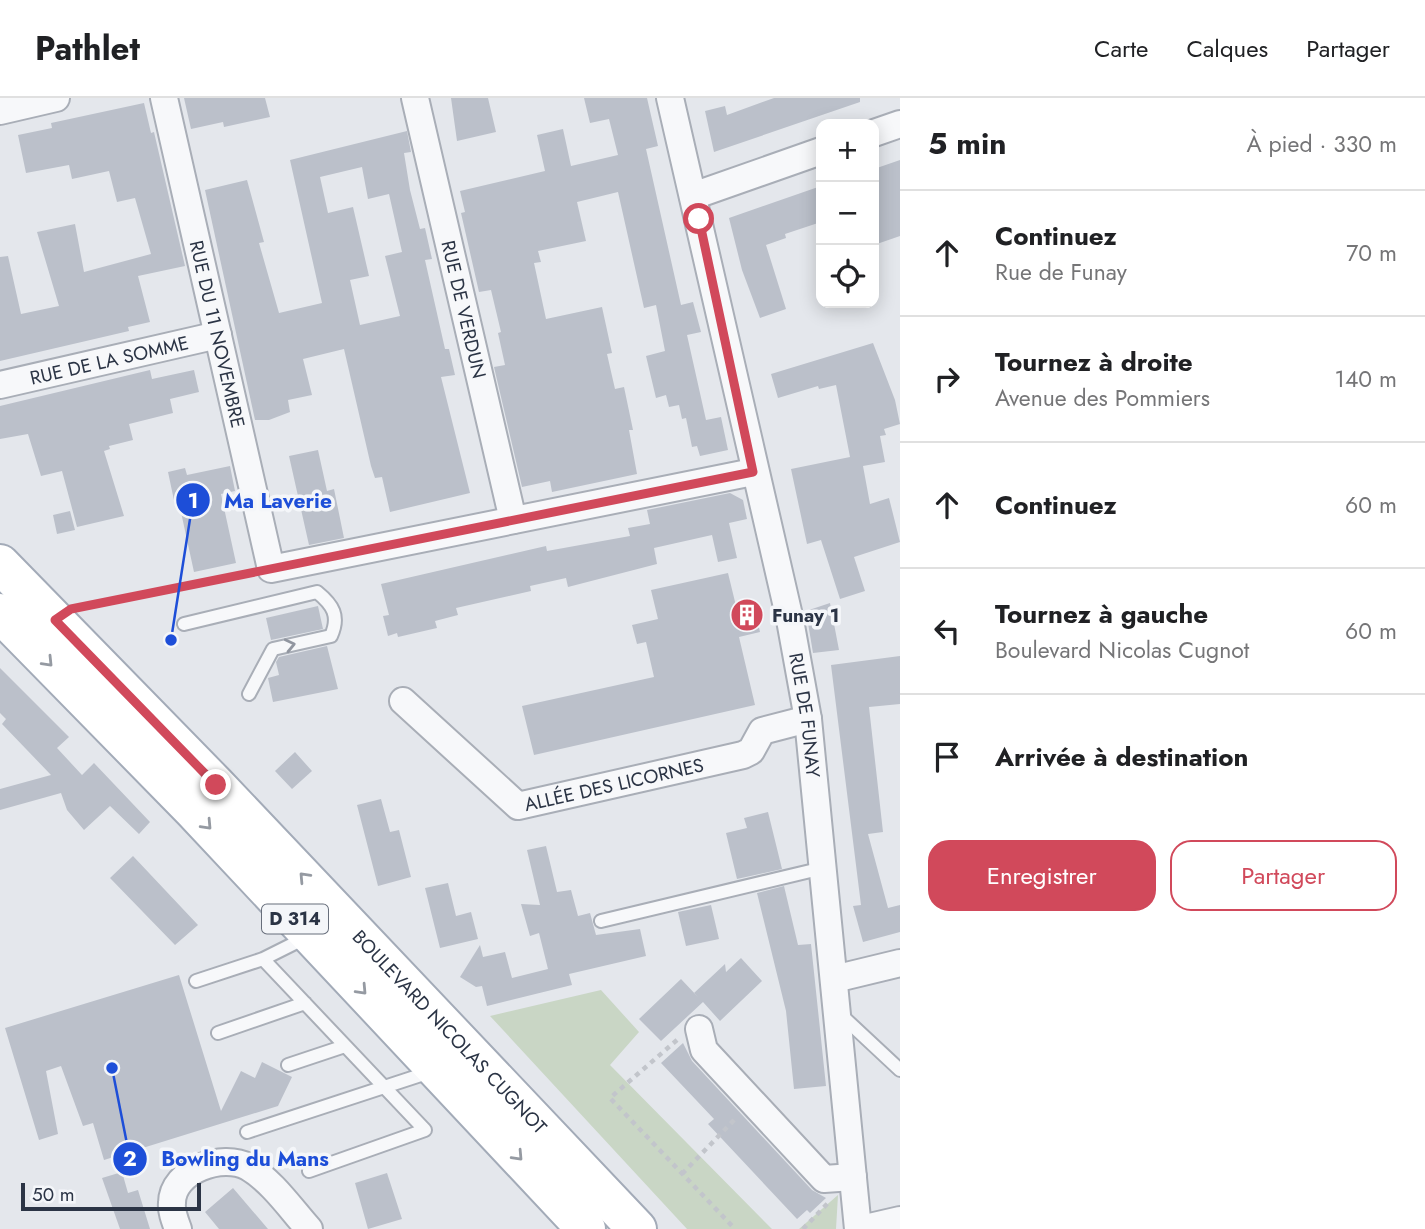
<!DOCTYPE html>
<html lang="fr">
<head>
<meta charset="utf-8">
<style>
	:root { --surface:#fff; --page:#f6f6f6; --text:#202124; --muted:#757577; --line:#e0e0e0; --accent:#d1495b }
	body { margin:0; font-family:Jost,sans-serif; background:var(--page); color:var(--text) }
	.controls { position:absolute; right:21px; top:21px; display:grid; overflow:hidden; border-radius:14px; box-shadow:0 4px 18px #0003 }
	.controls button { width:63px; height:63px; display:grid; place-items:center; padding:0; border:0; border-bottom:2px solid var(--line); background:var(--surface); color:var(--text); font:35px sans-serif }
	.scale { position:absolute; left:21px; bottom:18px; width:180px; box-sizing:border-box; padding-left:7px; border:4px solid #2b3445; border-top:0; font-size:19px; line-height:24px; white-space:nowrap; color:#2b3445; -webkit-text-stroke:5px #f4f6f9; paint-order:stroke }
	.stop { position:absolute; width:21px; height:21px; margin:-16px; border:5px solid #d1495b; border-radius:50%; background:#fff }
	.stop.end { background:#d1495b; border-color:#fff; box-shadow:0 2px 7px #0008 }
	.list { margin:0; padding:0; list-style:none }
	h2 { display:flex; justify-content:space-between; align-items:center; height:91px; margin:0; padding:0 28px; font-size:30px }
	h2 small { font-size:23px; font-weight:400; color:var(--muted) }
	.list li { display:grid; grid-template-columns:46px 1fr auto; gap:21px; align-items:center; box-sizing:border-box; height:126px; padding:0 28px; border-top:2px solid var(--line) }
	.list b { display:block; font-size:26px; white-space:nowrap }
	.list p { margin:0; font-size:23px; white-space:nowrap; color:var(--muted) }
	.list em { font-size:23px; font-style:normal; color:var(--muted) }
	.actions { display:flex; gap:14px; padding:21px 28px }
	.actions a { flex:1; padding:16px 0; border:2px solid var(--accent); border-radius:21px; text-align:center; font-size:24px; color:var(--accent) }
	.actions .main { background:var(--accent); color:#fff }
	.icon { flex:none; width:38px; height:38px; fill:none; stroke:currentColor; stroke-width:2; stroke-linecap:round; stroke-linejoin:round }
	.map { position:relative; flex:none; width:900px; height:1131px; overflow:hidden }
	header { display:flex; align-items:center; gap:42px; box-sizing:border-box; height:98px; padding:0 35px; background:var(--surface); border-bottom:2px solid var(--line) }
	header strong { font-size:33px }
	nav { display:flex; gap:38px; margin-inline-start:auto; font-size:24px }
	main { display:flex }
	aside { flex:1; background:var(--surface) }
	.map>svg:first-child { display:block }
	.green { fill:#c9d6c5 }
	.building { fill:#bbc0ca; fill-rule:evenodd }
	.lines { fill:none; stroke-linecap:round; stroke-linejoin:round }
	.service-casing { stroke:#a9aeb7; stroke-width:16 }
	.minor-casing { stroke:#a9aeb7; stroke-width:30 }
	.primary-casing { stroke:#a3abb8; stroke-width:42 }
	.path { stroke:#c2c5cb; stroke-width:4.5; stroke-dasharray:5 5; stroke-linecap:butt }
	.service { stroke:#f7f8fa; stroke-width:12 }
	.minor { stroke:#f7f8fa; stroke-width:26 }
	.primary { stroke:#fff; stroke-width:38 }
	.oneway { stroke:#9196a0 }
	.oneway2 { stroke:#959aa2 }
	.route { stroke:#d1495b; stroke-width:9 }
	.labels { text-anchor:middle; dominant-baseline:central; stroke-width:7; stroke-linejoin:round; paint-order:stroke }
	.shield { fill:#f4f6f9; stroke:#676e7b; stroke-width:2 }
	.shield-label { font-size:18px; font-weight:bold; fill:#2b3445 }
	.street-label { font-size:19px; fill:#2b3445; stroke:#f4f6f9 }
	.poi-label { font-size:19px; font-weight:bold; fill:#2b3445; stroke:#f4f6f9; text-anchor:start }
	.leader { fill:none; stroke:#1d4ed8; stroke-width:2.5 }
	.callout-dot { fill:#1d4ed8; stroke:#f4f6f9; stroke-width:2.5 }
	.mark-label { font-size:21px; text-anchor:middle; font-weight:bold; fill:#fff }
	.callout-label { font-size:21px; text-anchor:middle; font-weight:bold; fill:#1d4ed8; stroke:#f4f6f9; stroke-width:7; stroke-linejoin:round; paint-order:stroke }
</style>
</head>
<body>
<header>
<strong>Pathlet</strong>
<nav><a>Carte</a><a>Calques</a><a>Partager</a></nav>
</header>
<main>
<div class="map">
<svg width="900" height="1131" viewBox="0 0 900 1131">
	<rect width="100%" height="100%" fill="#e4e7ec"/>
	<!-- green -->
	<path class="green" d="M601,892L639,934L610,967L772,1131H687L490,918Z
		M838,1097L836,1131H799Z"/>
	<!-- building -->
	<path class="building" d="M184,0H265L270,19L224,29L223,24L191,31Z
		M451,0H488L496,34L457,43Z
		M584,0H647L658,48L646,51L681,207L693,204L701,234L687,237L706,322L721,319L728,352L700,358L697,348L692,349L686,320L682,321L679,307L669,309L666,297L656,300L646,258L665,253L656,207L644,210L618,94L577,104L586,143L538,153L541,164L534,165L546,221L602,209L612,255L607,256L615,291L624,289L633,332H629L637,376L552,394L550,383L522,389L494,269L505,267L498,235L501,234L491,192L479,194L461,115L465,114L460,93L545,73L537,37L563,31L571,68L618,57L609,21L590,25Z
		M774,0H860V4L714,54L705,13L725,8L727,17Z
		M144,5L151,35L154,34L185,168L138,178L150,224L128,229L129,233L0,263V159L8,158L21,216L59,208L37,134L75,126L84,174L151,156L135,100L117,104L109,73L72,81L69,67L26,75L18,37L52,30L51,25Z
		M407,33L411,54L404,55L410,92L420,131L425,130L432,161L425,162L445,251H449L455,277L441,279L470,395L390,414L382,379L375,380L371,368L344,251L303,261L312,297L288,302L290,314L269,322H255L205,92L247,82L264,144L259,145L279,215L322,205L290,62ZM362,69L368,101L389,96L402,154L385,158L400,218L360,227L350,182L369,178L353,109L328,115L320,79Z
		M900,62V138L874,147V71Z
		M821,88V124L785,136L786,140L766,147L786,211L760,220L742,172L729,120Z
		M873,245L895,302L900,326L884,331L886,337L880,338L885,364L863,368L870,406L889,400L900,444L854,459L865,493L840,501L821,442L807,446L791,371L850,359L836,287L819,291L818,288L778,300L771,276Z
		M150,272L152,281L194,272L199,294L170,301L173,315L129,326L133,342L109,348L110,351L104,353L124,418L77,429L62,373L41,378L28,336L0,341V308Z
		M318,352L327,393L334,391L344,440L309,447L289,358Z
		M230,368L235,393L221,396L236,465L194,474L179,405L175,407L168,374L185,370L187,377Z
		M730,395L743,402L747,421L729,425L737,460L718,464L712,437L654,450L657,466L568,489L566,480L530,488L531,493L456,510L458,517L435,523L437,530L398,539L397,535L388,538L383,518L389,517L381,486L546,448L547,453L630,438L628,430L650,426L647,412Z
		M70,413L75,432L57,436L53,417Z
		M728,475L737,512L754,508L760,534L739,539L755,607L534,657L522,608L654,579L646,544L637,546L632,527L658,521L651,492Z
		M830,505L839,552L813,555L806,513Z
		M318,508L323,531L271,542L266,520Z
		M327,548L338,591L273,604L268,580L279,577L276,564L279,559Z
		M900,558V606L869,609L883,734L868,736L888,810L900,807V834L863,844L853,808L861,807L831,567Z
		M0,570L69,639L57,650L82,677L94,665L150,724L139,736L110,708L84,732L67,712L61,695L0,712V691L51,677L2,626L6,621L0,615Z
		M295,654L312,673L292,691L275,673Z
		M381,701L390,734L399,732L411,779L378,788L357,707Z
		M768,714L782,771L737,781L726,735L747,730L744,720Z
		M546,748L557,794L571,792L578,818L590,815L596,837L640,831L646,858L569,876L572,887L487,908L482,888L476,889L460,879L480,847L483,859L505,854L512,880L548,871L539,835L530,838L521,806L540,807L527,752Z
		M133,758L198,827L175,847L110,780Z
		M448,785L456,818L471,814L478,841L440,850L425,790Z
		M784,788L798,847L811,846L826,988L794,991L786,913L757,795Z
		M711,807L719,841L686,848L678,814Z
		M741,860L762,883L720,923L703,904L661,943L639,921L681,881L698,899L694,895L725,866L726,874Z
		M179,877L221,1013L241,973L255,980L262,964L292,979L278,1008L104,1062L93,1025L83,1028L61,968L46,973L58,1036L39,1042L5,930Z
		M683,945L692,963L812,1092L826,1100L810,1115L807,1112L797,1121L708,1026L714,1021L661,965Z
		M122,1074L128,1095L138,1092L150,1131H120L102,1080Z
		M387,1075L402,1121L368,1131L355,1085Z
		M233,1090L268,1131H219L205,1114Z"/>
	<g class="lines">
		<defs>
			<path id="service" d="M184,526L317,494C333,507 340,518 331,538L273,551L249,596
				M601,823L823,770
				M305,840L263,861L425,1032L309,1073
				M196,883L263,861
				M840,916L900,972
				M218,935L305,905
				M288,967L345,948
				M247,1034L430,974"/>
			<g id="minor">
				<path id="s1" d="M164,0L271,471L753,374"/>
				<path id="s2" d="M415,0L513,422"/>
				<path id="s3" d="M670,0L790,522L808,621L858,1131"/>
				<path d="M0,13L56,0"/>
				<path d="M874,35L900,26"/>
				<path d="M693,98L821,53"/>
				<path id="s4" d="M0,287L218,237"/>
				<path id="s5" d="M403,603L518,708L743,657L751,653L762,633L808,621"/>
				<path d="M834,881L900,865"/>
				<path d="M699,931L704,952L824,1081L853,1079"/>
				<path d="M178,1131C175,1123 171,1113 172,1105C172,1072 223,1055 248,1069C272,1083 291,1111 309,1131"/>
				<path d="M861,1131L900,1122"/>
			</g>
			<g id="primary">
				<path id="s6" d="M0,466L216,687L637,1131"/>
				<path d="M0,515L193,712L586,1131"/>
			</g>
		</defs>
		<!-- service casing -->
		<use href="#service" class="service-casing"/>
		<!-- minor casing -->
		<use href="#minor" class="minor-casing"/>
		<!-- primary casing -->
		<use href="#primary" class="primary-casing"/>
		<!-- path -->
		<path class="path" d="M83,509L249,475
			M677,942L610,1000L735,1131
			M682,1076L735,1021
			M803,1131L828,1105"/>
		<!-- service -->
		<use href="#service" class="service"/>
		<!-- minor -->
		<use href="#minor" class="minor"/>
		<!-- primary -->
		<use href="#primary" class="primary"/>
	</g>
	<!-- one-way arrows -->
	<defs><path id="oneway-chevron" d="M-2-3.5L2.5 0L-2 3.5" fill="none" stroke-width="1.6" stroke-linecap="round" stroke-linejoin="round" transform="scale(1.75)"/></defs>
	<use class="oneway" href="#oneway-chevron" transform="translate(290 547) rotate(-13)"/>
	<g class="oneway2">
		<use href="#oneway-chevron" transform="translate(48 564) rotate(46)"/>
		<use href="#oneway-chevron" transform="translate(207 727) rotate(47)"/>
		<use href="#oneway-chevron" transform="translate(304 779) rotate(-133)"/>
		<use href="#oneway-chevron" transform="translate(362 892) rotate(47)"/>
		<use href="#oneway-chevron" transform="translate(518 1058) rotate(47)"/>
	</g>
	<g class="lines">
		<!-- route -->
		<path class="route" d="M216,687L55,522L71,511L753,374L699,121"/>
	</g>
	<!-- icons -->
	<defs>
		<symbol id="building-disc" viewBox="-11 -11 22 22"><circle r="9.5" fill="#d1495b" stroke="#f4f6f9"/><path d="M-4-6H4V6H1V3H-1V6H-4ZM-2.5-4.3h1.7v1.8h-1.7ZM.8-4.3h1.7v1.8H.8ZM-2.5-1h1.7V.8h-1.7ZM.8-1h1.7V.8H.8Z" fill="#fff"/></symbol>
	</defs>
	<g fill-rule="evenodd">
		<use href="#building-disc" x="728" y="498" width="38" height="38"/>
	</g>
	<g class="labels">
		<!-- shield labels -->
		<rect class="shield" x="262" y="806.5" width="66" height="29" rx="5"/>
		<g class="shield-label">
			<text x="295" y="821">D 314</text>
		</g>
		<!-- street labels -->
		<g class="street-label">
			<text stroke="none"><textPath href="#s2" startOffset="217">RUE DE VERDUN</textPath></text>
			<text stroke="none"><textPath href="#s1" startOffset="242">RUE DU 11 NOVEMBRE</textPath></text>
			<text stroke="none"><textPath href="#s4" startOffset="112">RUE DE LA SOMME</textPath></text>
			<text stroke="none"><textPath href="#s3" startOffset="632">RUE DE FUNAY</textPath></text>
			<text stroke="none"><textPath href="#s5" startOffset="254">ALLÉE DES LICORNES</textPath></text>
			<text stroke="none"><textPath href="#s6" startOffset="649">BOULEVARD NICOLAS CUGNOT</textPath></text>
		</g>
		<!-- poi labels -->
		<g class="poi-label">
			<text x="772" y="517">Funay 1</text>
		</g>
	</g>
	<!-- callouts -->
	<path class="leader" d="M171 542L193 402M112 970L130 1061"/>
	<g class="callout-dot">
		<circle cx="171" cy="542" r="7"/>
		<circle cx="112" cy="970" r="7"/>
		<circle cx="193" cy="402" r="18"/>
		<circle cx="130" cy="1061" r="18"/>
	</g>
	<g class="mark-label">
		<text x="193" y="410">1</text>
		<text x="130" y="1068">2</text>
	</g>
	<g class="callout-label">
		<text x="278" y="410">Ma Laverie</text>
		<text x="245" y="1068">Bowling du Mans</text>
	</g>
</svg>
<div class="controls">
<button>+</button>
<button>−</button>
<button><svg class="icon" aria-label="locate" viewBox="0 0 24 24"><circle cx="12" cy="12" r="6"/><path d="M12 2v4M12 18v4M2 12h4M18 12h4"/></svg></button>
</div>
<div class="scale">50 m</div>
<div class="stop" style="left:699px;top:121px"></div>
<div class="stop end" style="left:216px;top:687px"></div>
</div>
<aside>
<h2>5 min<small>À pied · 330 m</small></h2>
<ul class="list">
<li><svg class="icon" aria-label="ahead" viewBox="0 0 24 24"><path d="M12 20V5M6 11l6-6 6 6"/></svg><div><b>Continuez</b><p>Rue de Funay</p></div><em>70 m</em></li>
<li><svg class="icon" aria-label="right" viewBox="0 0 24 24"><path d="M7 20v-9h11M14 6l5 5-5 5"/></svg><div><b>Tournez à droite</b><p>Avenue des Pommiers</p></div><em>140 m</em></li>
<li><svg class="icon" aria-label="ahead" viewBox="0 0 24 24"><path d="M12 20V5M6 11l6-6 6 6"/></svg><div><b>Continuez</b></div><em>60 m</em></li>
<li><svg class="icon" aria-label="left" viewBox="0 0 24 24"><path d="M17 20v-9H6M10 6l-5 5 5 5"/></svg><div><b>Tournez à gauche</b><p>Boulevard Nicolas Cugnot</p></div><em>60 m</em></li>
<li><svg class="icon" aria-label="arrive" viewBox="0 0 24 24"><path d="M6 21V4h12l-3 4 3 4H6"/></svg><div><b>Arrivée à destination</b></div></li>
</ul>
<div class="actions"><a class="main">Enregistrer</a><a>Partager</a></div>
</aside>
</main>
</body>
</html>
